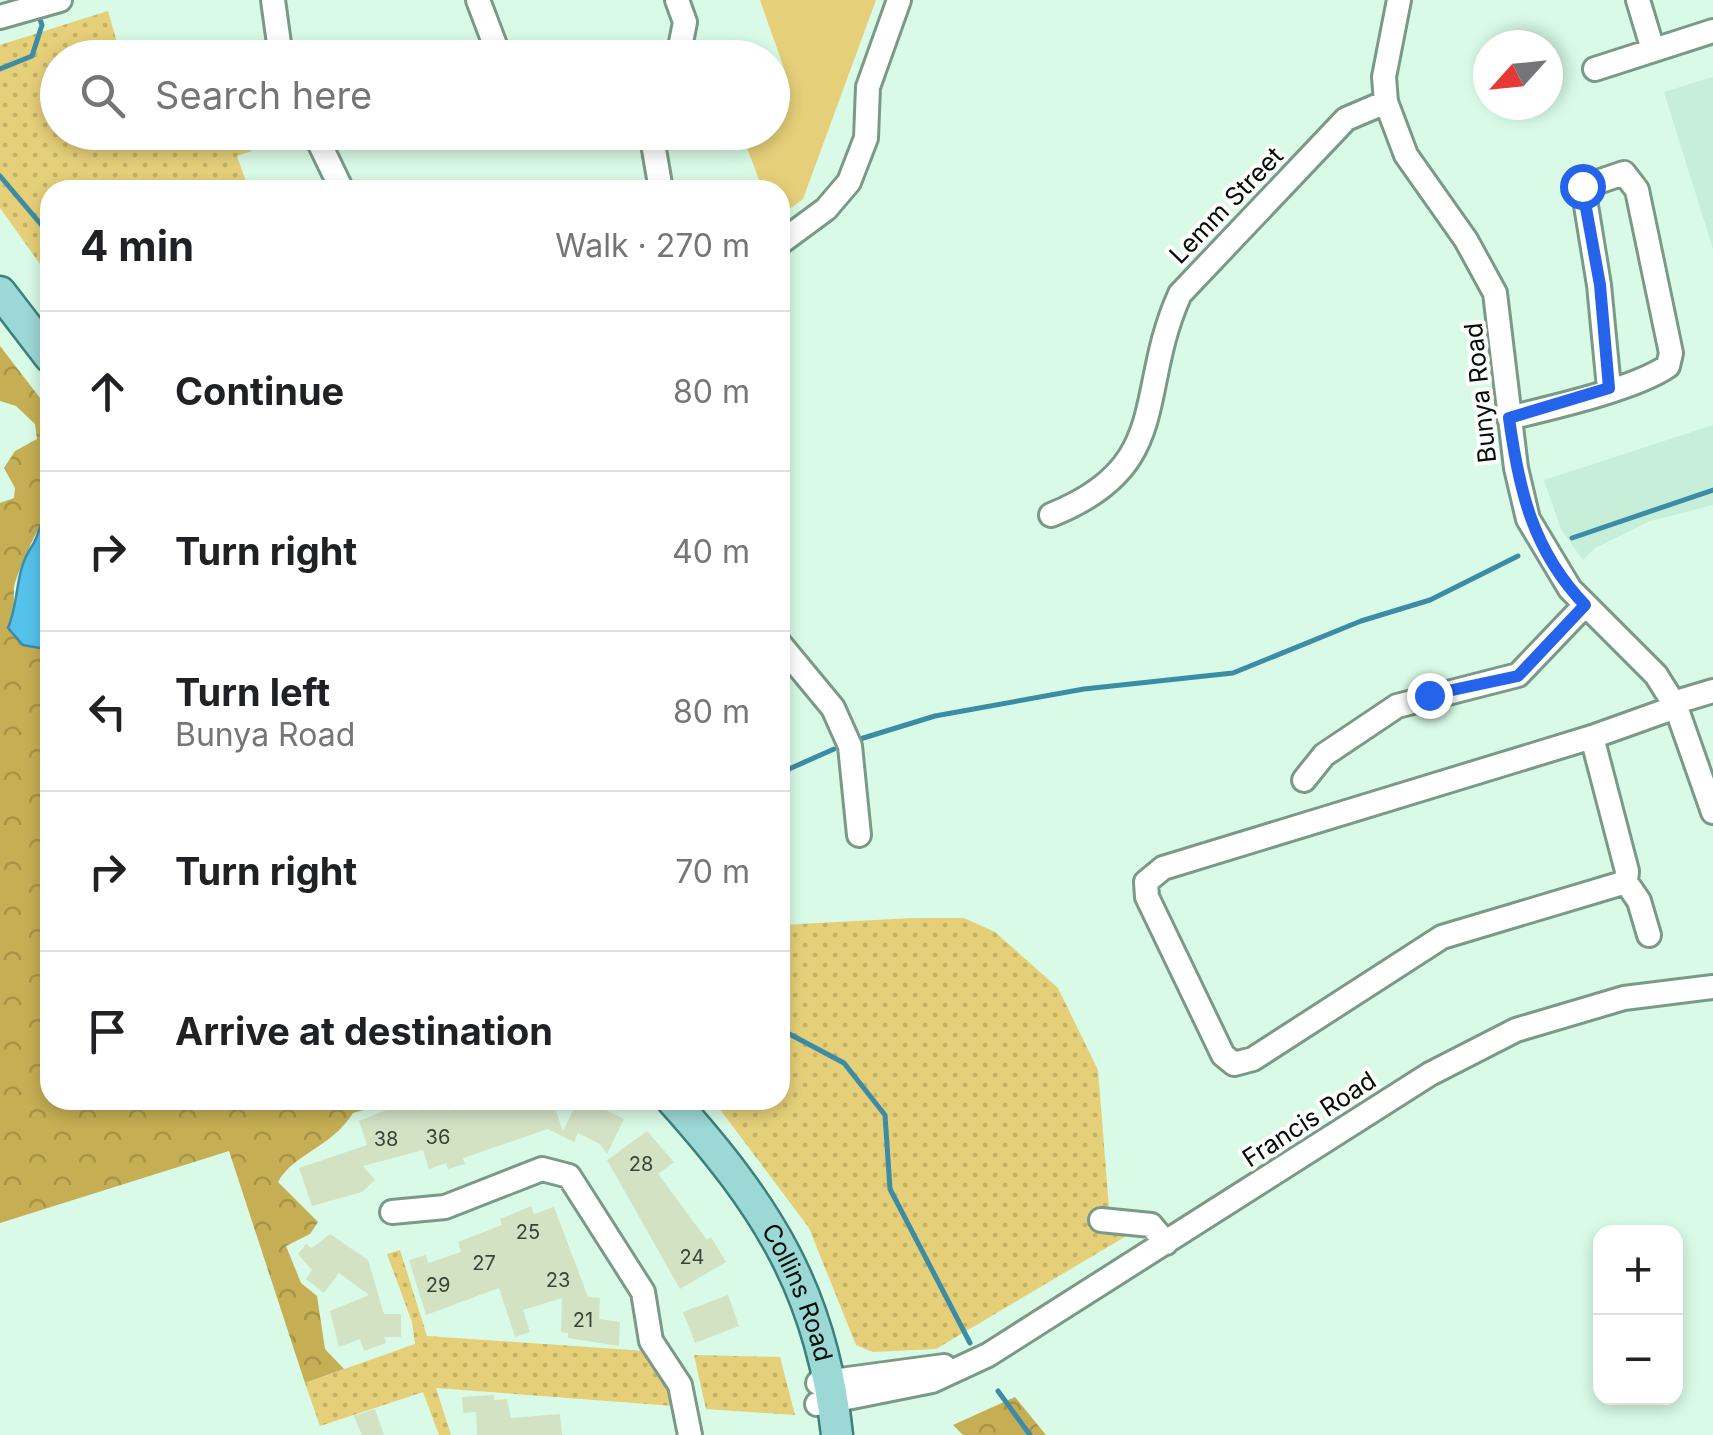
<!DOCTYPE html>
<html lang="en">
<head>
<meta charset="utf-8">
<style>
	:root { --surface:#fff; --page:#f2f2f2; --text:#202124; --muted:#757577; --line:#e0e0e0 }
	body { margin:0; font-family:Inter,sans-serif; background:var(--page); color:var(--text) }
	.controls { position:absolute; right:30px; bottom:30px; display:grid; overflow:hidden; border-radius:20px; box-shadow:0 5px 15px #0003 }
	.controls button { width:90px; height:90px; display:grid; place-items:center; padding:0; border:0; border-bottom:2px solid var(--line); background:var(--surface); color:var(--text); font:50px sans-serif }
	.compass { position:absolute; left:1473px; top:30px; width:90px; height:90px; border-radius:50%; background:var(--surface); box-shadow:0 5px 15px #0003; rotate:243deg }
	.stop { position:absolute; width:30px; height:30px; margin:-22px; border:8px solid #2563eb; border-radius:50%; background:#fff }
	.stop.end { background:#2563eb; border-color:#fff; box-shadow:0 2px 10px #0008 }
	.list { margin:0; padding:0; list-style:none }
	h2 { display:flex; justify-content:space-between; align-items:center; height:130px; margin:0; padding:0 40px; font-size:42px }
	h2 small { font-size:32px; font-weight:400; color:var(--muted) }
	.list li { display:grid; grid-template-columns:65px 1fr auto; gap:30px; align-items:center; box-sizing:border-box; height:160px; padding:0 40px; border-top:2px solid var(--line) }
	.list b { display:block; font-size:38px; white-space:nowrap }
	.list p { margin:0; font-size:32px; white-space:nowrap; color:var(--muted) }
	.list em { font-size:32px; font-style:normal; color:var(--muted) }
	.icon { flex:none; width:55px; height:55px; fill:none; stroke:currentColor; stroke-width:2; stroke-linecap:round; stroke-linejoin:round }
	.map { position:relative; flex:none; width:1713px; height:1435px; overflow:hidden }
	.search { position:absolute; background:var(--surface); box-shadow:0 5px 15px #0003; left:40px; top:40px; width:750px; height:110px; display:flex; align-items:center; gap:25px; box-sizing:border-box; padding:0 35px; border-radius:55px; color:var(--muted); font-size:38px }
	.panel { position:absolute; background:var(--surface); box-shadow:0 5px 15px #0003; left:40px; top:180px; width:750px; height:930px; border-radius:30px }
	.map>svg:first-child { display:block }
	.built { fill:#c6eed8 }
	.grass { fill:#e5cf78 }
	.forest { fill:url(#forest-crowns) }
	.park { fill:url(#park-dots) }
	.water { fill:#54c2ea; stroke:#3c8ca6; stroke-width:2.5 }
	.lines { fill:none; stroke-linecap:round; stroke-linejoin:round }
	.stream { stroke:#3c8ca6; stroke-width:5 }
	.building { fill:#d4e2c4 }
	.minor-casing { stroke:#7a9987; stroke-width:28 }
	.major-casing { stroke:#3b807c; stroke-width:35 }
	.minor { stroke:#fff; stroke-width:22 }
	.major { stroke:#9bd8d6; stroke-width:30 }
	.route { stroke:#2563eb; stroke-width:12 }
	.labels { text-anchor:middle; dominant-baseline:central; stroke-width:8; stroke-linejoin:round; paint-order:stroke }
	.number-label { font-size:20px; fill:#384337 }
	.street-label { font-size:25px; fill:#040e08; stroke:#fdfdfd }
</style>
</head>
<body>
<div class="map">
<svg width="1713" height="1435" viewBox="0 0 1713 1435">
	<defs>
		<pattern id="forest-crowns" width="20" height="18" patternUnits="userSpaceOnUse" patternTransform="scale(2.5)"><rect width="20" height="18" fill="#c5ae53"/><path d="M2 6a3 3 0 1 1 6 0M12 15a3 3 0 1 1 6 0" fill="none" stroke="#a89447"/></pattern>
		<pattern id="park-dots" width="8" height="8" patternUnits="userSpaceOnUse" patternTransform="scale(2.5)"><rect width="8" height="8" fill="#e5cf78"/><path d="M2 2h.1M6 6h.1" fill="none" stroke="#c3b166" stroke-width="1.8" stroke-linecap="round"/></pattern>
	</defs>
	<rect width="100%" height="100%" fill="#d8fae6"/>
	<!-- built -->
	<path class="built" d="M1713,77V249L1664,92Z
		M1713,425V505L1650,521L1595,548L1583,560L1561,529L1544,480Z"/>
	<!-- grass -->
	<path class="grass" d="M760,0H876L803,199L780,216V190H763L745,143H727L726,133L772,132L773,83L786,74Z"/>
	<!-- forest -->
	<path class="forest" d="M0,346L50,411V511C41,519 14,578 14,590C13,611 17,607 8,628L40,648L50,640V1100H398L353,1113C331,1148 294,1153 278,1182L318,1222L310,1234L286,1246L301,1283L317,1296L325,1349L344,1369L305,1383L229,1151L0,1223V503L14,498L15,488L4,468L15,451L37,439L35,424L16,406L0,401Z
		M1015,1397L1046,1435H963L953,1425Z"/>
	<!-- park -->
	<path class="park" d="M108,11L121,57L58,58V132L212,133L225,145L263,133H286L288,138L237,156L249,190H50V278L0,208V45Z
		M914,918H964L995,932L1058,988L1098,1070L1109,1208L1128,1235L936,1349L873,1352L856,1345L809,1228L713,1100H780V925Z
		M400,1250L427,1336L646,1351L669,1386L674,1406L436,1388L451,1435H439L423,1392L320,1426L305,1383L415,1344L412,1322L387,1254Z
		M694,1355L780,1357L795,1415L706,1409Z"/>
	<!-- water -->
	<path class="water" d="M50,511V640L40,648L23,645L8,628C20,600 14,572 32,546C40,535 38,522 50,511Z"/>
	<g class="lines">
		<!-- stream -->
		<path class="stream" d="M0,69L32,56L42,25L37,11
			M0,176L50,235
			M1572,538L1713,490
			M860,739L935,716L1084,689L1233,673L1361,621L1430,600L1518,556
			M780,773L834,749
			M780,1029L844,1063L885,1115L890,1189L970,1343
			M998,1391L1030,1435"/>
	</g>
	<!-- building -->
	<path class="building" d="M411,1100L417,1111L445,1102L448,1111L480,1100H552L563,1131L578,1100H607L602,1108L624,1119L607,1154L600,1144L578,1133L574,1142L548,1129L463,1158L465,1164L448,1169L446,1163L429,1169L423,1150L363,1166L375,1180L362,1192L312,1206L299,1168L367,1145L359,1121Z
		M647,1131L674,1162L658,1174L707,1240L711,1237L726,1262L680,1289L607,1160Z
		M531,1206L534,1214L554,1207L588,1297L600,1298L599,1319L620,1322L619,1346L568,1338V1333L561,1332L562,1298L523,1310L530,1332L515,1337L499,1288L426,1315L409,1260L426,1255L428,1263L461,1252L458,1242L502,1225L500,1219Z
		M330,1234L368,1260L384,1314H401V1337H384L386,1343L364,1351L360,1339L339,1347L330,1311L369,1295L339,1273L324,1293L306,1279L312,1270L298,1254L306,1244L312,1248Z
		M728,1295L739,1326L695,1343L683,1312Z
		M494,1395V1400L507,1399L511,1418L560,1414L562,1435H477L476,1412L463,1413L462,1397Z
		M375,1409L384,1435H362L354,1416Z"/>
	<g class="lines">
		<defs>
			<path id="minor" d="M273,0L281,58
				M478,0L500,58
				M677,0L685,22L678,58
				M1399,0L1384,77L1386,102L1406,155L1466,240L1495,293L1516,468L1528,519L1570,589L1656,675L1676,707L1713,812
				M1638,0L1653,50
				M0,17L60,0
				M1595,69L1713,31
				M314,132L342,190
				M651,132L661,190
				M780,243L826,209L849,182L866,138L868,87L899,0
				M1509,418C1550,408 1635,389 1668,366L1671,353L1637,190L1624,173L1583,187L1599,285L1609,388
				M1051,515C1174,466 1135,393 1180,294L1346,119L1386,102
				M780,644L833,708L850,746L859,835
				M1673,703L1713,691
				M1592,737L1627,871L1626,882L1442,937L1253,1059L1234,1064L1223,1055L1147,897L1146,882L1163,868L1592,737L1676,707
				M1304,780L1324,755L1397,706L1518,675L1585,605
				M1626,882L1639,901L1649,935
				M392,1212L445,1207L542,1169L569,1176L643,1292L651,1341L680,1385L690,1435
				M1101,1220L1151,1225L1166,1243
				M818,1383L944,1366
				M817,1404L932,1381L988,1355L1430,1074L1516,1030L1624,998L1713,987"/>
			<g id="major">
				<path d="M0,292L50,357"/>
				<path id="s1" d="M672,1100C766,1205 822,1291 837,1435"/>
			</g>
		</defs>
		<!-- minor casing -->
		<use href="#minor" class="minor-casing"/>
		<!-- major casing -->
		<use href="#major" class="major-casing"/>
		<!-- minor -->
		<use href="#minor" class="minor"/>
		<!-- major -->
		<use href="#major" class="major"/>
	</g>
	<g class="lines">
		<!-- route -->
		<path class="route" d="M1429,695L1518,676L1585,605C1533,551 1519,491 1509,418L1609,388L1600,285L1582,186"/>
	</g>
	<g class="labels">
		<!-- number labels -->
		<g class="number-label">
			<text x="438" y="1137">36</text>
			<text x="386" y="1139">38</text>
			<text x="641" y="1164">28</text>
			<text x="528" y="1232">25</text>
			<text x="692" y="1257">24</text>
			<text x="484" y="1263">27</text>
			<text x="558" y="1280">23</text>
			<text x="438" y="1285">29</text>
			<text x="583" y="1320">21</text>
		</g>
		<!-- street labels -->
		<g class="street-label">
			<text transform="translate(1226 205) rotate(-46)">Lemm Street</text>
			<text transform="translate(1480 393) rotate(-96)">Bunya Road</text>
			<text transform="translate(1309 1119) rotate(-33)">Francis Road</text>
			<text stroke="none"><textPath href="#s1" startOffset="232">Collins Road</textPath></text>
		</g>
	</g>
</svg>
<div class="controls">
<button>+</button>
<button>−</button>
</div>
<svg class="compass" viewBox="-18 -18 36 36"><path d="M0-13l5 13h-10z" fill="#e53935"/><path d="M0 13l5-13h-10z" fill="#757577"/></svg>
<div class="stop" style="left:1582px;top:186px"></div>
<div class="stop end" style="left:1429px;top:695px"></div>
<div class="search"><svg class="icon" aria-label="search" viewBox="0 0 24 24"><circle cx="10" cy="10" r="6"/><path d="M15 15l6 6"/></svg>Search here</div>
<section class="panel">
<h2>4 min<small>Walk · 270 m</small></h2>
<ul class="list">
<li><svg class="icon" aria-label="ahead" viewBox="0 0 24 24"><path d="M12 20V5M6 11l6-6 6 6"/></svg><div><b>Continue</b></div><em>80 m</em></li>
<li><svg class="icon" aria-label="right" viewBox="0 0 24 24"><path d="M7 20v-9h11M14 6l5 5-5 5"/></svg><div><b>Turn right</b></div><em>40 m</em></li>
<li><svg class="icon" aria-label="left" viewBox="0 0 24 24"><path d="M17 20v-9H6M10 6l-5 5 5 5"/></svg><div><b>Turn left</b><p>Bunya Road</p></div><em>80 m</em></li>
<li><svg class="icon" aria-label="right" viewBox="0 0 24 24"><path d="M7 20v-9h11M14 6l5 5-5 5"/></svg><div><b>Turn right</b></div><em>70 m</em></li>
<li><svg class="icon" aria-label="arrive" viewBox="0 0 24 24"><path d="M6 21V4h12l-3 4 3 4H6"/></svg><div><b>Arrive at destination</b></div></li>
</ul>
</section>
</div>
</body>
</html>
